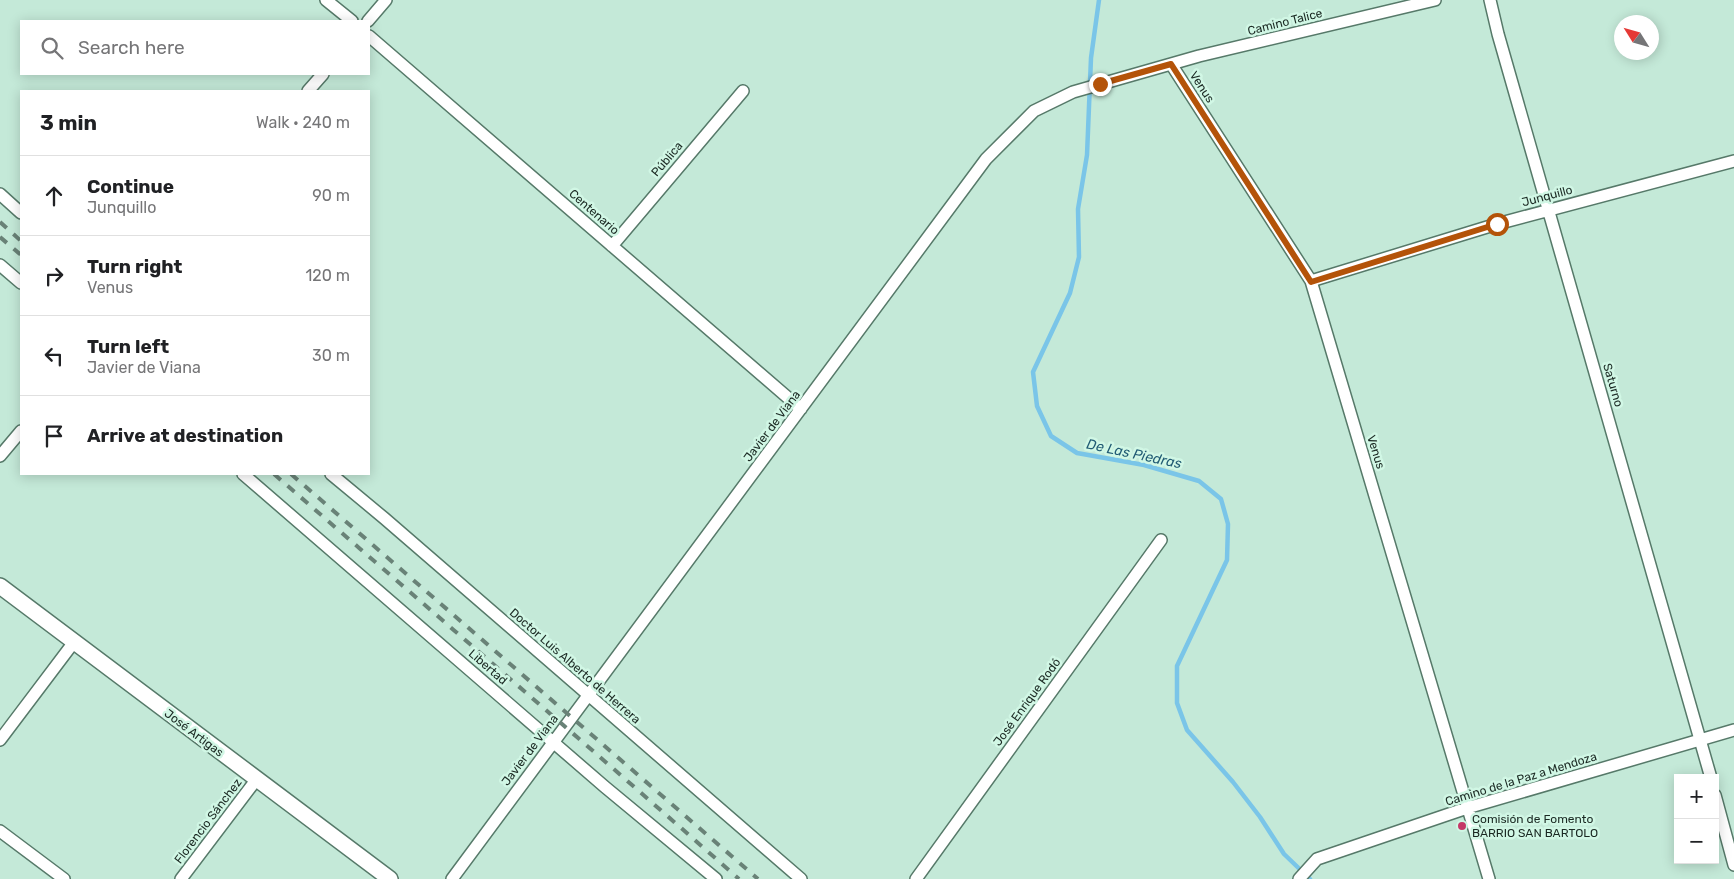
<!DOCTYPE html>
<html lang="en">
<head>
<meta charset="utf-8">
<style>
	:root { --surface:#fff; --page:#f6f6f6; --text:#202124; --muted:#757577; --line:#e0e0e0 }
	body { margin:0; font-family:Rubik,sans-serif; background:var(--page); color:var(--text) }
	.controls { position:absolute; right:15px; bottom:15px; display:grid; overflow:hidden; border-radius:0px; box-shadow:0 2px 12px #0003 }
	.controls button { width:45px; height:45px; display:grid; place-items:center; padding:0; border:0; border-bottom:1px solid var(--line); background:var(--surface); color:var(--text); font:25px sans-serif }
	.compass { position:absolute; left:1614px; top:15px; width:45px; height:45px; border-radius:50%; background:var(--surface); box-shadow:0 2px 12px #0003; rotate:307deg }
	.stop { position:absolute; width:15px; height:15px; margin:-11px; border:4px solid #b45309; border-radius:50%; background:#fff }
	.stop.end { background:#b45309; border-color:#fff; box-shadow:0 1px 5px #0008 }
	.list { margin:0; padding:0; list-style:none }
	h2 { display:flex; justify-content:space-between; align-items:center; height:65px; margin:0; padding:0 20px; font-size:21px }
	h2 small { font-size:16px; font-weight:400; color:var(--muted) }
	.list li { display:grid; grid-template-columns:32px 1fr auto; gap:15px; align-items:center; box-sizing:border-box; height:80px; padding:0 20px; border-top:1px solid var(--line) }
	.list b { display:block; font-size:19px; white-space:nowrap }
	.list p { margin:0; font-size:16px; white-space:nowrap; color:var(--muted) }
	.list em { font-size:16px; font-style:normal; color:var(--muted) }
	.icon { flex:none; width:28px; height:28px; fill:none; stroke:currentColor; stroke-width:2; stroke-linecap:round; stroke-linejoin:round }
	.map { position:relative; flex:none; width:1734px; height:879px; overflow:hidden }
	.search { position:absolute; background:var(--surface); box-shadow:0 2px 12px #0003; left:20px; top:20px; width:350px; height:55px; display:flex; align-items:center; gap:12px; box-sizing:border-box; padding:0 18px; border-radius:0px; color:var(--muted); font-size:19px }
	.panel { position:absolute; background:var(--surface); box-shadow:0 2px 12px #0003; left:20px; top:90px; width:350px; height:385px; border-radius:0px }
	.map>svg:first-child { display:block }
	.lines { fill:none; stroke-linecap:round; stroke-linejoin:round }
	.stream { stroke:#7ac5e8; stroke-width:4.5 }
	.minor-casing { stroke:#567969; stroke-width:14 }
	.tertiary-casing { stroke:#567969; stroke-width:18 }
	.minor { stroke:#fff; stroke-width:11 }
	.tertiary { stroke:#fff; stroke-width:15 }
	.rail { stroke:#698277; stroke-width:4; stroke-dasharray:9 9; stroke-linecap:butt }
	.route { stroke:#b45309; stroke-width:6 }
	.poi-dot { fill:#c53868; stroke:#d1f7e5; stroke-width:2 }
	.labels { text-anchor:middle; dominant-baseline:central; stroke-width:5; stroke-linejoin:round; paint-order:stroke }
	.street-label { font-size:12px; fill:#1b2923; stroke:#d1f7e5 }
	.poi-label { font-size:12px; fill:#1b2923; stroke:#d1f7e5; text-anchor:start }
	.water-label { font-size:14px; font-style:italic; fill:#215b74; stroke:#d1f7e5 }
</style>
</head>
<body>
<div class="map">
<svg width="1734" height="879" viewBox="0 0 1734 879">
	<rect width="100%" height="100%" fill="#c4e9d8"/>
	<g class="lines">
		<!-- stream -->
		<path class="stream" d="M1099,0L1091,58L1087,155L1078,209L1079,257L1070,293L1033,372L1037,406L1051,436L1077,453L1144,465L1199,481L1221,499L1228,524L1227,560L1177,666V703L1187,730L1233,782L1260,817L1284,854L1310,879"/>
		<defs>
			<path id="minor" d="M326,0L352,21
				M1490,0L1498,34L1711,778
				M368,21L386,0
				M369,36L801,409
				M1171,64L1311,281L1489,879
				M308,91L323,74
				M0,194L21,213
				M612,246L743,91
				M0,265L21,283
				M1311,281L1497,224L1734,161
				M0,456L21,431
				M243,474L605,787L716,879
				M331,474L384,518L801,879
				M0,740L74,642
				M1715,795L1734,865
				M0,831L64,879
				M181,879L256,780
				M452,879L986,159L1034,111L1073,92L1199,56L1435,0
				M916,879L1161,540
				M1299,879L1317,859L1467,808L1734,730"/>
			<path id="tertiary" d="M0,586L390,879"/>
		</defs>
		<!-- minor casing -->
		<use href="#minor" class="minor-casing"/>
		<!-- tertiary casing -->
		<use href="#tertiary" class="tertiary-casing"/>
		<!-- minor -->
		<use href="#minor" class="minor"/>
		<!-- tertiary -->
		<use href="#tertiary" class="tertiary"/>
		<!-- rail -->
		<path class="rail" d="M0,222L21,241
			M0,237L21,255
			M274,474C429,609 585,743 739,879
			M291,474L758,879"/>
	</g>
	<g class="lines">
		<!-- route -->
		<path class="route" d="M1100,84L1171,64L1311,282L1497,224"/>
	</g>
	<!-- markers -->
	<circle class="poi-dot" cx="1462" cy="826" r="5"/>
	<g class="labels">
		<!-- street labels -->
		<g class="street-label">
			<text transform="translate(1285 22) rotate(-14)">Camino Talice</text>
			<text transform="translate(1202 87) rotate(57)">Venus</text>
			<text transform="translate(667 159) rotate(-50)">Pública</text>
			<text transform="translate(1547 196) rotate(-15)">Junquillo</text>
			<text transform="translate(594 212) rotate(41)">Centenario</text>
			<text transform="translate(1613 385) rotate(74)">Saturno</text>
			<text transform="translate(772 426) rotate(-53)">Javier de Viana</text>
			<text transform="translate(1376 452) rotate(73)">Venus</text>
			<text transform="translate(575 666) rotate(41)">Doctor Luis Alberto de Herrera</text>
			<text transform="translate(488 667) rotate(41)">Libertad</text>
			<text transform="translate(1027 702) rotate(-54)">José Enrique Rodó</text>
			<text transform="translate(194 733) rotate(37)">José Artigas</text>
			<text transform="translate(530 750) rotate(-53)">Javier de Viana</text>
			<text transform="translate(1521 779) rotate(-17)">Camino de la Paz a Mendoza</text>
			<text transform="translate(208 821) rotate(-53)">Florencio Sánchez</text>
		</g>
		<!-- poi labels -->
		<g class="poi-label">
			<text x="1472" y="819">Comisión de Fomento<tspan x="1472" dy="14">BARRIO SAN BARTOLO</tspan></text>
		</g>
		<!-- water labels -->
		<g class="water-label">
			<text transform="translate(1134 454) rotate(12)">De Las Piedras</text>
		</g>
	</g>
</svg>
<div class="controls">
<button>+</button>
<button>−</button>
</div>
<svg class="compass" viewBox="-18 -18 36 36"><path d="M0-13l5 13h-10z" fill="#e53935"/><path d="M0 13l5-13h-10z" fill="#757577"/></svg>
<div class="stop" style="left:1497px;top:224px"></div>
<div class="stop end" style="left:1100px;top:84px"></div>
<div class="search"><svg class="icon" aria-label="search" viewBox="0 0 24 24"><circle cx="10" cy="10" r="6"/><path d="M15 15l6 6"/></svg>Search here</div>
<section class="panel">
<h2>3 min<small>Walk · 240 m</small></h2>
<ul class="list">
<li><svg class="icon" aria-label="ahead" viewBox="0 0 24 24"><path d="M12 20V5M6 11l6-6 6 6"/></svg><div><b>Continue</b><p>Junquillo</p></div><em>90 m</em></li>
<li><svg class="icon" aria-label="right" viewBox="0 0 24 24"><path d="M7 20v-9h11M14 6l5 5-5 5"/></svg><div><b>Turn right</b><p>Venus</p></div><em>120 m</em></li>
<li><svg class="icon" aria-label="left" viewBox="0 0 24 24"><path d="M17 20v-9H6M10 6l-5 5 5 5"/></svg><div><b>Turn left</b><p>Javier de Viana</p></div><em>30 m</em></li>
<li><svg class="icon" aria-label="arrive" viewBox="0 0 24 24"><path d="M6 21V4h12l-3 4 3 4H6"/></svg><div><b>Arrive at destination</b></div></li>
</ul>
</section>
</div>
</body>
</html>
